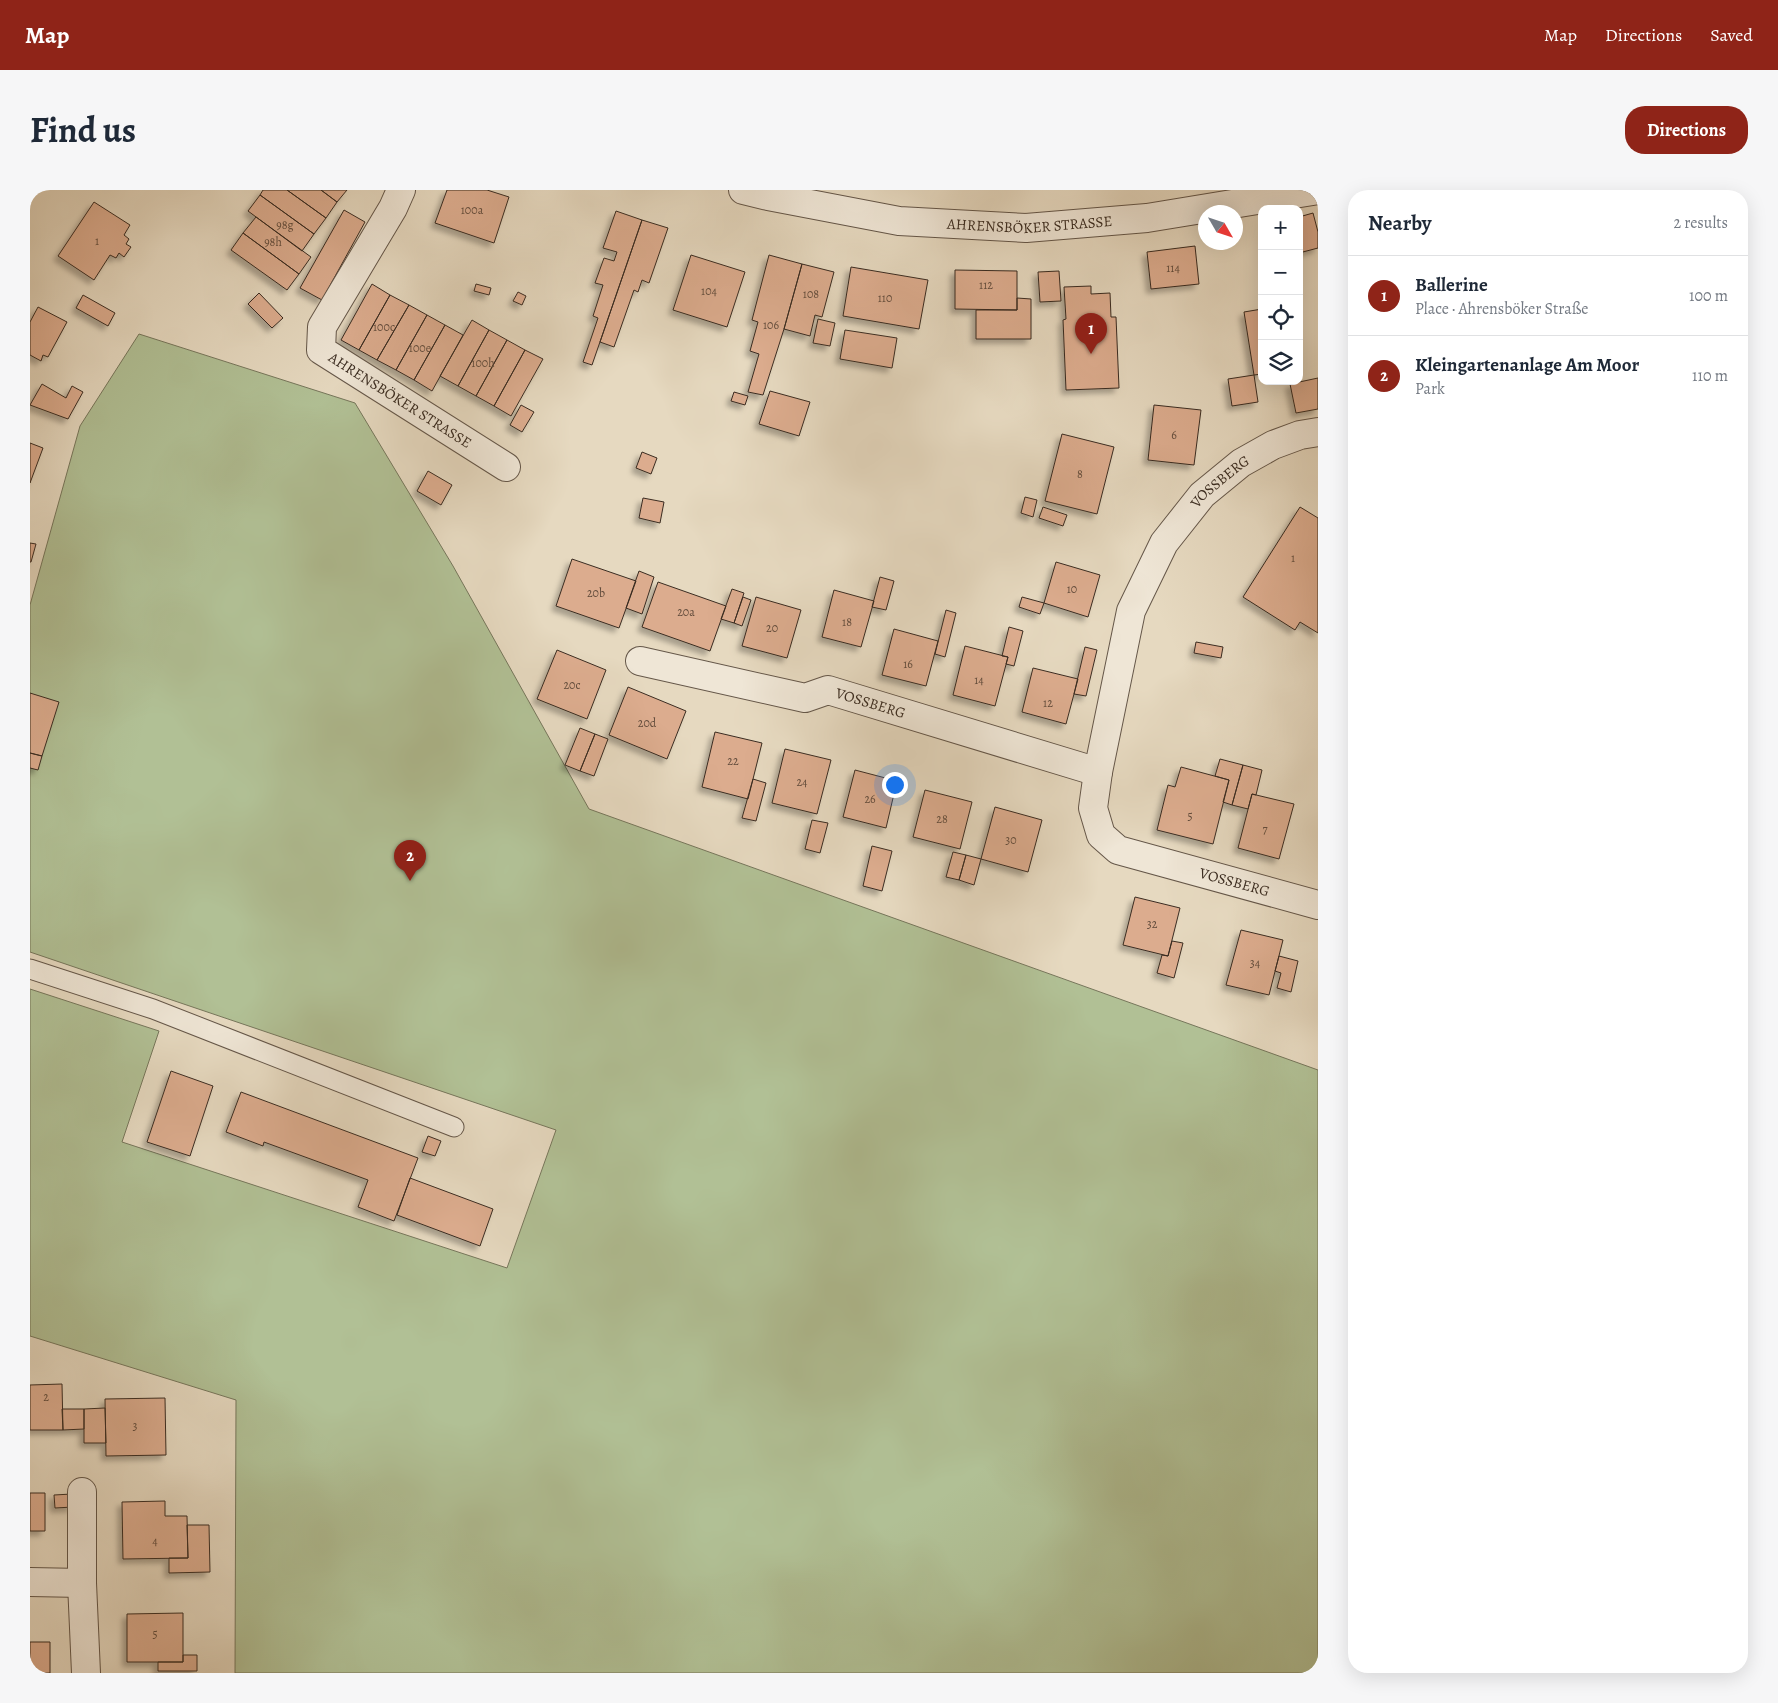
<!DOCTYPE html>
<html lang="en">
<head>
<meta charset="utf-8">
<style>
	:root { --surface:#fff; --page:#f6f6f7; --text:#1f2937; --muted:#747a83; --line:#e0e1e3; --accent:#8f2418 }
	body { margin:0; font-family:Alegreya,serif; background:var(--page); color:var(--text) }
	.controls { position:absolute; right:15px; top:15px; display:grid; overflow:hidden; border-radius:10px; box-shadow:0 5px 20px #0002 }
	.controls button { width:45px; height:45px; display:grid; place-items:center; padding:0; border:0; border-bottom:1px solid var(--line); background:var(--surface); color:var(--text); font:25px sans-serif }
	.compass { position:absolute; left:1168px; top:15px; width:45px; height:45px; border-radius:50%; background:var(--surface); box-shadow:0 5px 20px #0002; rotate:129deg }
	.you { position:absolute; left:864px; top:594px; width:18px; height:18px; margin:-12px; border:4px solid #fff; border-radius:50%; background:#1a73e8; box-shadow:0 0 0 8px #1a73e833 }
	.badge { display:grid; place-items:center; width:32px; height:32px; border-radius:50%; background:var(--accent); color:#fff; font-size:16px; font-weight:700 }
	.pin { position:absolute; translate:-50% -41px; filter:drop-shadow(0 1px 2px #0008) }
	.pin::after { content:''; position:absolute; top:26px; width:18px; height:15px; background:inherit; clip-path:polygon(0 0,100% 0,50% 100%) }
	.list { margin:0; padding:0; list-style:none }
	h2 { display:flex; justify-content:space-between; align-items:center; height:65px; margin:0; padding:0 20px; font-size:21px }
	h2 small { font-size:16px; font-weight:400; color:var(--muted) }
	.list li { display:grid; grid-template-columns:32px 1fr auto; gap:15px; align-items:center; box-sizing:border-box; height:80px; padding:0 20px; border-top:1px solid var(--line) }
	.list b { display:block; font-size:19px; white-space:nowrap }
	.list p { margin:0; font-size:16px; white-space:nowrap; color:var(--muted) }
	.list em { font-size:16px; font-style:normal; color:var(--muted) }
	.icon { flex:none; width:28px; height:28px; fill:none; stroke:currentColor; stroke-width:2; stroke-linecap:round; stroke-linejoin:round }
	.map { position:relative; flex:none; width:1288px; height:1483px; overflow:hidden; border-radius:20px }
	header { display:flex; align-items:center; gap:30px; box-sizing:border-box; height:70px; padding:0 25px; background:var(--accent); color:#fff }
	header strong { font-size:24px }
	nav { display:flex; gap:28px; margin-inline-start:auto; font-size:18px }
	.intro { display:flex; align-items:center; justify-content:space-between; box-sizing:border-box; height:120px; padding:0 30px }
	h1 { margin:0; font-size:35px }
	.button { padding:12px 22px; border-radius:20px; background:var(--accent); color:#fff; font-size:18px; font-weight:700 }
	main { display:flex; gap:30px; padding:0 30px }
	aside { flex:1; background:var(--surface); border-radius:20px; box-shadow:0 5px 20px #0002 }
	.map>svg:first-child { display:block }
	.green { fill:#b1c095; stroke:#76765b }
	.building { fill:#dcac8e; stroke:#3a2c21; filter:url(#shadow) }
	.lines { fill:none; stroke-linecap:round; stroke-linejoin:round }
	.service-casing { stroke:#655749; stroke-width:21 }
	.minor-casing { stroke:#655749; stroke-width:30 }
	.tertiary-casing { stroke:#655749; stroke-width:30 }
	.service { stroke:#efe6d6; stroke-width:19 }
	.minor { stroke:#efe6d6; stroke-width:28 }
	.tertiary { stroke:#efe6d6; stroke-width:28 }
	.labels { text-anchor:middle; dominant-baseline:central; stroke-width:4.5; stroke-linejoin:round; paint-order:stroke }
	.number-label { font-size:12px; fill:#624c3c }
	.street-label { font-size:15px; fill:#3a2c21; stroke:#efe6d6 }
</style>
</head>
<body>
<header>
<strong>Map</strong>
<nav><a>Map</a><a>Directions</a><a>Saved</a></nav>
</header>
<div class="intro"><h1>Find us</h1><a class="button">Directions</a></div>
<main>
<div class="map">
<svg width="1288" height="1483" viewBox="0 0 1288 1483">
	<defs>
		<filter id="shadow"><feDropShadow dx="-4.5" dy="4.5" stdDeviation="2.5" flood-color="#0004"/></filter>
	</defs>
	<rect width="100%" height="100%" fill="#e6d9c0"/>
	<filter id="stains"><feTurbulence type="fractalNoise" baseFrequency=".004" numOctaves="4"/><feColorMatrix values="0 0 0 0 .2 0 0 0 0 .09 0 0 0 0 .02 0 0 0 .5 -.17"/></filter>
	<radialGradient id="worn" r=".72"><stop offset=".6" stop-color="#630" stop-opacity="0"/><stop offset="1" stop-color="#630" stop-opacity=".3"/></radialGradient>
	<!-- green -->
	<path class="green" d="M109,144L325,213L423,376L559,619L1288,880V1483H205L206,1210L0,1146V799L129,841L92,952L477,1078L526,940L0,762V415L50,236Z"/>
	<!-- building -->
	<path class="building" d="M233,0H257L296,28L284,44L230,5Z
		M257,0H291L307,12L296,28Z
		M291,0H317L307,12Z
		M417,0H457L479,7L464,53L405,33Z
		M230,5L284,44L272,61L218,21Z
		M64,12L100,35L94,45L99,49L96,54L101,57L94,67L89,63L86,68L80,65L64,90L28,66Z
		M314,20L335,32L292,110L270,98Z
		M586,21L612,30L562,175L553,172L568,128L563,126L573,95L565,93L574,68L584,71L587,62L573,58Z
		M1283,23L1288,42V58L1269,63V27Z
		M226,27L281,67L269,84L213,43Z
		M612,30L638,38L619,93L612,90L608,102L604,100L584,157L570,152Z
		M213,43L269,84L257,100L201,60Z
		M1165,56L1169,94L1121,99L1117,62Z
		M661,65L715,82L697,137L643,120Z
		M739,65L772,74L754,139L733,205L718,202L729,164L720,161L728,132L722,130Z
		M772,74L804,82L792,127L785,125L780,146L754,139Z
		M821,77L898,90L889,139L813,126Z
		M925,80L987,81V120L925,119Z
		M1029,81L1031,111L1010,112L1008,82Z
		M342,94L360,105L329,160L311,150Z
		M446,94L461,98L459,105L444,101Z
		M1061,96V104L1080,103L1081,127H1086L1089,198L1036,200L1033,130L1036,129L1034,97Z
		M488,102L496,106L492,115L483,111Z
		M229,103L253,128L242,138L218,114Z
		M53,105L85,123L78,136L46,118Z
		M360,105L379,115L347,170L329,160Z
		M987,108L1001,109V149H946V120H987Z
		M379,115L397,125L366,180L347,170Z
		M8,117L37,132L18,167L13,165L11,171L0,165V132Z
		M1232,119V184L1224,185L1214,122Z
		M397,125L415,135L384,190L366,180Z
		M788,129L805,133L800,156L783,153Z
		M442,130L459,140L428,196L410,186Z
		M415,135L433,145L402,201L384,190Z
		M459,140L477,150L446,206L428,196Z
		M815,140L867,148L862,178L810,169Z
		M477,150L495,160L464,216L446,206Z
		M495,160L513,169L481,226L464,216Z
		M1224,185L1228,212L1202,216L1198,189Z
		M1288,188V219L1266,223L1260,194Z
		M12,194L36,208L42,196L53,202L38,229L0,215Z
		M740,201L780,212L769,246L729,234Z
		M704,202L718,206L715,215L701,211Z
		M491,215L504,222L492,242L480,235Z
		M1124,215L1171,220L1164,275L1118,270Z
		M1032,244L1084,257L1067,324L1015,311Z
		M0,253L13,258L0,293Z
		M612,262L627,268L621,284L606,278Z
		M398,281L422,295L411,315L387,301Z
		M995,307L1007,310L1003,327L991,323Z
		M613,308L634,312L630,333L609,328Z
		M1013,317L1037,325L1033,336L1009,328Z
		M1270,317L1288,328V443L1270,432L1265,440L1213,407Z
		M0,353L6,354L1,372H0Z
		M542,369L606,391L589,438L526,416Z
		M1026,372L1070,385L1058,427L1014,413Z
		M609,381L624,387L612,424L596,418Z
		M850,387L864,391L856,420L842,417Z
		M628,392L696,416L680,461L612,437Z
		M702,399L714,403L704,433L691,429Z
		M804,400L844,411L831,457L792,447Z
		M713,407L721,410L712,436L704,433Z
		M726,407L771,420L757,468L712,456Z
		M992,407L1014,413L1010,424L989,417Z
		M916,420L926,423L915,467L905,464Z
		M979,437L993,441L984,476L976,474L978,467L972,466Z
		M864,439L908,451L896,496L852,485Z
		M1166,452L1193,457L1191,468L1164,463Z
		M935,456L978,467L965,516L923,505Z
		M1055,457L1067,460L1056,506L1044,504Z
		M527,460L576,480L557,529L507,509Z
		M1003,478L1048,489L1036,534L992,522Z
		M598,497L656,521L637,569L579,545Z
		M0,503L29,512L12,566L0,563Z
		M550,538L565,544L550,581L535,575Z
		M685,542L732,553L718,609L672,597Z
		M565,544L578,549L564,586L550,581Z
		M755,559L801,570L787,624L742,613Z
		M0,563L12,566L8,580L0,578Z
		M1190,569L1213,575L1202,615L1193,612L1199,590L1185,586Z
		M1213,575L1232,580L1226,605L1222,604L1218,619L1202,615Z
		M1151,577L1199,590L1183,654L1127,640L1138,595L1145,597Z
		M825,580L867,591L856,638L813,627Z
		M723,589L736,593L726,631L712,628Z
		M895,600L942,612L930,659L883,647Z
		M1222,604L1264,614L1249,669L1208,658Z
		M965,617L1012,630L998,682L951,669Z
		M782,630L798,633L790,663L775,659Z
		M842,656L862,661L852,701L833,696Z
		M923,662L936,665L929,690L916,687Z
		M936,665L951,669L944,695L929,690Z
		M1105,707L1150,718L1138,766L1093,755Z
		M1211,740L1253,750L1239,805L1196,795Z
		M1142,751L1153,753L1144,788L1127,783L1132,765L1138,766Z
		M1249,766L1268,771L1261,802L1247,798L1251,783L1245,781Z
		M141,881L183,896L160,966L117,952Z
		M211,902L388,968L364,1031L328,1017L338,990L234,952L233,956L196,942Z
		M398,946L411,951L405,966L392,962Z
		M380,988L463,1019L450,1056L367,1025Z
		M32,1194L33,1240H0V1195Z
		M135,1208L136,1265L76,1266L75,1209Z
		M75,1218L76,1253H54V1219Z
		M32,1219H54V1239L33,1240Z
		M0,1303H15V1341H0Z
		M42,1304L43,1317L25,1318L24,1305Z
		M135,1311V1326H157L158,1368L93,1369L92,1312Z
		M157,1335H179L180,1382L139,1383V1368H158Z
		M153,1423V1472H97V1424Z
		M0,1452H20V1483H0Z
		M153,1465H167V1481H128V1472H153Z"/>
	<g class="lines">
		<defs>
			<path id="service" d="M0,779L123,819L424,937"/>
			<g id="minor">
				<path id="s1" d="M371,0L363,18L292,137L291,160L476,277"/>
				<path id="s2" d="M610,471L775,508L798,500L1068,582L1101,421L1134,353L1172,305L1211,273L1243,255L1270,245L1288,242"/>
				<path id="s3" d="M1068,582L1063,618L1071,645L1088,660L1288,715"/>
				<path d="M52,1302V1393L56,1483"/>
				<path d="M0,1392L52,1393"/>
			</g>
			<g id="tertiary">
				<path id="s4" d="M713,0L738,6L869,31L996,38L1117,28L1288,0"/>
			</g>
		</defs>
		<!-- service casing -->
		<use href="#service" class="service-casing"/>
		<!-- minor casing -->
		<use href="#minor" class="minor-casing"/>
		<!-- tertiary casing -->
		<use href="#tertiary" class="tertiary-casing"/>
		<!-- service -->
		<use href="#service" class="service"/>
		<!-- minor -->
		<use href="#minor" class="minor"/>
		<!-- tertiary -->
		<use href="#tertiary" class="tertiary"/>
	</g>
	<g class="labels">
		<!-- number labels -->
		<g class="number-label">
			<text x="442" y="20">100a</text>
			<text x="255" y="35">98g</text>
			<text x="67" y="51">1</text>
			<text x="243" y="52">98h</text>
			<text x="1143" y="78">114</text>
			<text x="956" y="95">112</text>
			<text x="679" y="101">104</text>
			<text x="781" y="104">108</text>
			<text x="855" y="108">110</text>
			<text x="741" y="135">106</text>
			<text x="354" y="137">100c</text>
			<text x="390" y="158">100e</text>
			<text x="453" y="173">100h</text>
			<text x="1144" y="245">6</text>
			<text x="1050" y="284">8</text>
			<text x="1263" y="368">1</text>
			<text x="1042" y="399">10</text>
			<text x="566" y="403">20b</text>
			<text x="656" y="422">20a</text>
			<text x="817" y="432">18</text>
			<text x="742" y="438">20</text>
			<text x="878" y="474">16</text>
			<text x="949" y="490">14</text>
			<text x="542" y="495">20c</text>
			<text x="1018" y="513">12</text>
			<text x="617" y="533">20d</text>
			<text x="703" y="571">22</text>
			<text x="772" y="592">24</text>
			<text x="840" y="609">26</text>
			<text x="1160" y="626">5</text>
			<text x="912" y="629">28</text>
			<text x="1235" y="639">7</text>
			<text x="981" y="650">30</text>
			<text x="1122" y="734">32</text>
			<text x="1225" y="773">34</text>
			<text x="16" y="1207">2</text>
			<text x="105" y="1236">3</text>
			<text x="125" y="1351">4</text>
			<text x="125" y="1444">5</text>
		</g>
		<!-- street labels -->
		<g class="street-label">
			<text stroke="none"><textPath href="#s4" startOffset="290">AHRENSBÖKER STRASSE</textPath></text>
			<text stroke="none"><textPath href="#s1" startOffset="275">AHRENSBÖKER STRASSE</textPath></text>
			<text stroke="none"><textPath href="#s2" startOffset="799">VOSSBERG</textPath></text>
			<text stroke="none"><textPath href="#s2" startOffset="238">VOSSBERG</textPath></text>
			<text stroke="none"><textPath href="#s3" startOffset="208">VOSSBERG</textPath></text>
		</g>
	</g>
	<rect width="100%" height="100%" filter="url(#stains)"/>
	<rect width="100%" height="100%" fill="url(#worn)"/>
</svg>
<div class="controls">
<button>+</button>
<button>−</button>
<button><svg class="icon" aria-label="locate" viewBox="0 0 24 24"><circle cx="12" cy="12" r="6"/><path d="M12 2v4M12 18v4M2 12h4M18 12h4"/></svg></button>
<button><svg class="icon" aria-label="layers" viewBox="0 0 24 24"><path d="M12 4l9 5-9 5-9-5zM3 14l9 5 9-5"/></svg></button>
</div>
<svg class="compass" viewBox="-18 -18 36 36"><path d="M0-13l5 13h-10z" fill="#e53935"/><path d="M0 13l5-13h-10z" fill="#747a83"/></svg>
<div class="you"></div>
<div class="pin badge" style="left:1061px;top:164px">1</div>
<div class="pin badge" style="left:380px;top:691px">2</div>
</div>
<aside>
<h2>Nearby<small>2 results</small></h2>
<ul class="list">
<li><span class="badge">1</span><div><b>Ballerine</b><p>Place · Ahrensböker Straße</p></div><em>100 m</em></li>
<li><span class="badge">2</span><div><b>Kleingartenanlage Am Moor</b><p>Park</p></div><em>110 m</em></li>
</ul>
</aside>
</main>
</body>
</html>
